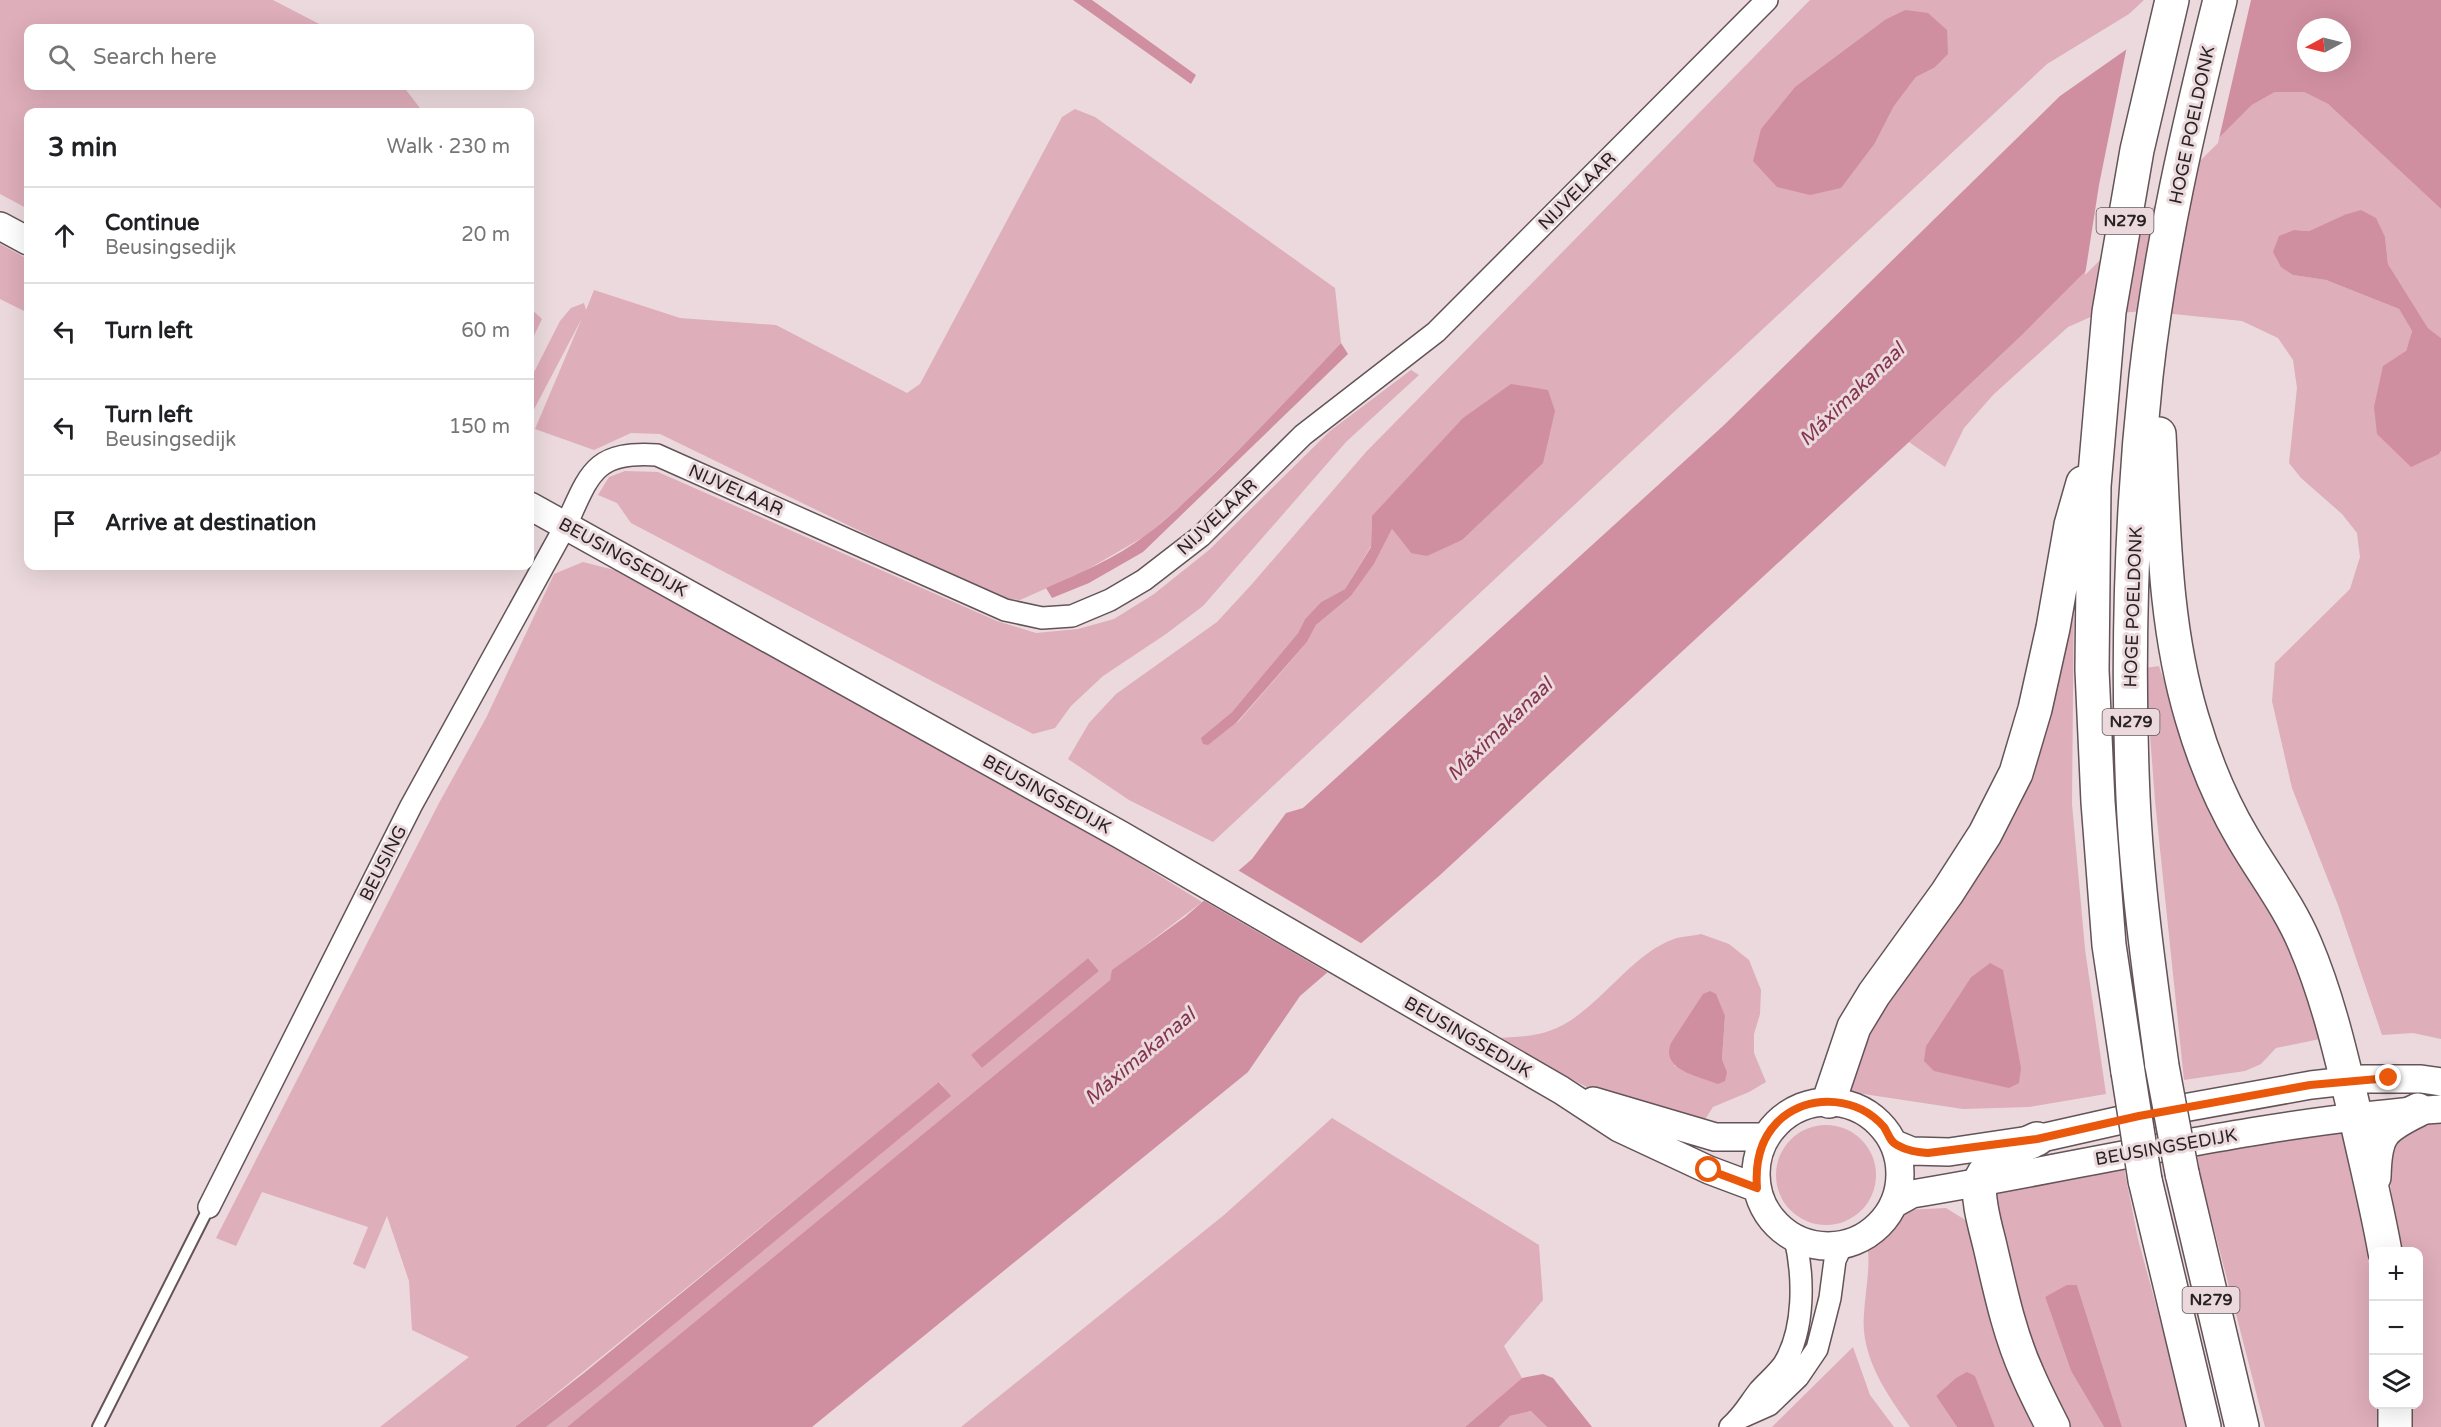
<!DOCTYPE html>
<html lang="en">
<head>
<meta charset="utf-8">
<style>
	:root { --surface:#fff; --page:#f2f2f2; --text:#202124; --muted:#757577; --line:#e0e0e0 }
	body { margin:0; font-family:"Varela Round",sans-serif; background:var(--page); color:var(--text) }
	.controls { position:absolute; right:18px; bottom:18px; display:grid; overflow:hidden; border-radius:12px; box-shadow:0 6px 24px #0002 }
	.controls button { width:54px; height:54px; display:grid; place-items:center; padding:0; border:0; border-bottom:2px solid var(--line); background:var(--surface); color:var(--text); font:30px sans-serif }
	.compass { position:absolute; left:2297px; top:18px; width:54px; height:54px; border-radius:50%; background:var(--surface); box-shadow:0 6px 24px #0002; rotate:263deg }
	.stop { position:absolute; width:18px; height:18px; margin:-14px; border:4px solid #ea580c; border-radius:50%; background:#fff }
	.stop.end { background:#ea580c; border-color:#fff; box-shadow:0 2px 6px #0008 }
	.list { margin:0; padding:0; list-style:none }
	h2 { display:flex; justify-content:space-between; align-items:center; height:78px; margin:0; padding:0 24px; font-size:26px }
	h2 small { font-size:20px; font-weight:400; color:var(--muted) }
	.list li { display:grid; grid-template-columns:39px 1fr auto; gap:18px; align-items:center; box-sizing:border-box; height:96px; padding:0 24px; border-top:2px solid var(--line) }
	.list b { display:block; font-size:22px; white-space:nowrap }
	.list p { margin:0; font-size:20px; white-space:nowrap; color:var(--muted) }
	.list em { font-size:20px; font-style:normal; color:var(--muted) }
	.icon { flex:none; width:33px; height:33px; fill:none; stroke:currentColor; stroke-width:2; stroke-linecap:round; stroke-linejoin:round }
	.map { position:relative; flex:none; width:2441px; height:1427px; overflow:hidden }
	.search { position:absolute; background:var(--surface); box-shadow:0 6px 24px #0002; left:24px; top:24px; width:510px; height:66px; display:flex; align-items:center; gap:15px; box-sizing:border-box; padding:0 21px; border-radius:12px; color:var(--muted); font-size:22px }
	.panel { position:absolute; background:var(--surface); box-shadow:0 6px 24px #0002; left:24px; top:108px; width:510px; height:462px; border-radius:12px }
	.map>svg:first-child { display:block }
	.green { fill:#deaeba; fill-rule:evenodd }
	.water { fill:#d08fa0; fill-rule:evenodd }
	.pier { fill:#ebd9dd }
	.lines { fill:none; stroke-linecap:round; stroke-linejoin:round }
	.service-casing { stroke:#635458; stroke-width:14 }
	.minor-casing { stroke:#635458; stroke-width:24 }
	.tertiary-casing { stroke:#635458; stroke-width:30 }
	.trunk-casing { stroke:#635458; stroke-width:36 }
	.service { stroke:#fff; stroke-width:10 }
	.minor { stroke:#fff; stroke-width:21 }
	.tertiary { stroke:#fff; stroke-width:27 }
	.trunk { stroke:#fff; stroke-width:33 }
	.trunk-bridge-casing { stroke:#635458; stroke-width:36; stroke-linecap:butt }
	.trunk-bridge { stroke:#fff; stroke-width:33 }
	.route { stroke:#ea580c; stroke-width:8 }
	.labels { text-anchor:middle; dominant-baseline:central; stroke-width:6; stroke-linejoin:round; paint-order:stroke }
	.shield { fill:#ebd9dd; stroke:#62595b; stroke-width:1.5 }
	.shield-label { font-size:16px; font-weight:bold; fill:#282223 }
	.street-label { font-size:18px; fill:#282223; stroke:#ebd9dd }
	.water-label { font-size:20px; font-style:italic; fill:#84354f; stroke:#ebd9dd }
</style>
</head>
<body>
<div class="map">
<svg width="2441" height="1427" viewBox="0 0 2441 1427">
	<rect width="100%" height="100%" fill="#ebd9dd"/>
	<!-- green -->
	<path class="green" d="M0,0H273L327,28H28V86H403L423,112H28V209L0,194Z
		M1810,0H2144L2129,14L2047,64L1213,842L1129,800L1068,759L1089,723L1116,694L1217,622L1252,584L1366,452ZM1905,10L1934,68L1916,77L1894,106L1875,143L1796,86L1886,19ZM1372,516L1462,540L1411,553L1392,529L1374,564L1351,596L1316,625L1307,642L1238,722L1202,738L1232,712L1298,633L1305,619L1321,602L1345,589L1371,546Z
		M2275,92H2304L2328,104L2441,209V338L2428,328L2388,264L2385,237L2344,215L2309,231L2294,230L2293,275L2326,280L2399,309L2412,331L2406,351L2439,454L2441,451V1039L2413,1033L2382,1035L2338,905L2292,788L2272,701L2275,663L2350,589L2360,557L2357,533L2342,514L2301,478L2289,463L2297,388L2293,360L2278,338L2242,321L2144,311L2095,315L2068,327L1993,395L1964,428L1945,467L1909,442L2022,335L2252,105Z
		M1075,109L1095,117L1335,288L1341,343L1258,431L1185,502L1147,535L1083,572L1020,600L998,598L660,434L631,433L594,450L535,429L582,318L530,417V380L560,321L571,308L584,303L586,310L594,290L680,318L776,325L907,393L920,384L1062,117Z
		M0,244L28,259V313L0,299Z
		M530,308L542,319L530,344Z
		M1411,370L1419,375L1346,442L1203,606L1166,634L1103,676L1071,706L1055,728L1033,734L631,523L617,503L598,495L609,477L625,471L658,472L997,621L1036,633L1078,629L1114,619L1154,594L1209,550L1330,431Z
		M583,562L626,573L1086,830L1202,902L1113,970L1110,980L567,1427H546L598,1387L950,1096L940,1082L515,1427H380L469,1357L412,1330L409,1281L387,1216L365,1269L353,1264L368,1227L262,1192L236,1246L216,1238L439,803L486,718L554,574ZM1088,958L1099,971L982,1068L972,1055Z
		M2074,582L2072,804L2085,949L2106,1094L2029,1107L1963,1109L1837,1090L1849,1052L1990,842ZM1990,963L1926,1046L1971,977Z
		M2159,666L2196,777L2230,848L2272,915L2306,986L2320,1039L2276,1048L2261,1064L2245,1071L2184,1080L2155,801L2145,668Z
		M1701,934L1729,944L1749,960L1761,990L1760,1014L1754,1034V1053L1766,1082L1749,1092L1713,1107L1700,1127L1596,1092L1495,1038C1513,1037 1532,1037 1549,1031C1595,1016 1628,955 1674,939C1682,936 1693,936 1701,934ZM1725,1016L1722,1059L1727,1072L1674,1066Z
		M1332,1118L1539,1245L1543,1300L1504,1346L1522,1378L1465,1427H961L1224,1215Z
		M2441,1118V1427H2410L2411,1405L2418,1404V1252L2401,1251L2386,1158L2400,1129Z
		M1776 1175a50 50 0 1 1 100 0a50 50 0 1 1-100 0Z
		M2350,1126L2373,1293L2374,1404L2379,1405L2378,1427H2265L2200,1174L2197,1151Z
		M2124,1168L2138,1239L2189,1427H2122L2077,1285L2045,1297L2071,1371L2104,1427H2062L2034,1368L1991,1190Z
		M1946,1208L1967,1221L1979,1239L2044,1427H1995L1975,1377L1936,1396L1957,1427H1910C1887,1394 1860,1357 1864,1314C1865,1293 1870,1272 1868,1250L1905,1210Z
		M1853,1347L1870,1395L1894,1427H1772Z
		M1532,1411L1547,1427H1499L1510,1416Z"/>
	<!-- water -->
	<path class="water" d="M1073,0H1092L1196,75L1191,84Z
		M2183,0H2441V209L2328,104L2304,92H2275L2252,105L2022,335L1909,442L1439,876L1300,996L1248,1072L812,1427H567L1110,980L1112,970L1185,917L1252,859L1286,813L1303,808L1723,426L2060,96L2137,42ZM2306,27H2342V63H2306Z
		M1905,10L1928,13L1947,30L1948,54L1934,68L1916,77L1894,106L1875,143L1841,188L1810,195L1777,187L1753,161L1761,129L1796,86L1886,19Z
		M2361,210L2376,218L2385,237L2388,264L2428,328L2441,338V451L2439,454L2411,467L2377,434L2374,407L2383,366L2406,351L2412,331L2399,309L2326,280L2293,275L2281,267L2273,252L2279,236L2294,230L2309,231L2344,215Z
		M1341,343L1348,354L1143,552L1089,583L1052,598L1046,588C1080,573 1116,558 1146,535C1169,518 1190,497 1211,477C1256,434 1298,388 1341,343Z
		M1511,384L1548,390L1555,411L1543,463L1462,540L1427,556L1411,553L1392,529L1374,564L1351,596L1316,625L1307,642L1237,722L1208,745L1203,744L1201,738L1232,712L1298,633L1305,619L1321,602L1345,589L1371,547L1372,516L1463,418Z
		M1088,958L1099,971L982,1068L971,1055Z
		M1990,963L2003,970L2021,1068L2019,1083L2009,1088L1934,1071L1924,1061L1926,1046L1971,977Z
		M1710,991L1716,994L1725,1016L1722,1059L1727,1072L1725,1081L1718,1084C1698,1076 1660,1070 1671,1043L1703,994Z
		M939,1082L951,1096L598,1387L546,1427H515L584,1373Z
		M2067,1285H2077L2122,1427H2104L2071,1371L2045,1297Z
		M1967,1372L1975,1376L1995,1427H1957L1936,1396L1956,1378Z
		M1543,1374L1553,1378L1592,1427H1547L1531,1411L1510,1416L1499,1427H1465L1522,1378Z"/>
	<!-- pier -->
	<path class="pier" d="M2178,0H2251L2218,143L2085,275L2099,185L2127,46Z
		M1236,869L1364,945L1330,974L1201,899Z"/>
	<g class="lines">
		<defs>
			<path id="service" d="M98,1427L209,1207"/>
			<path id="minor" d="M209,1207L411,806L566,525C590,473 594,451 657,455L1005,610L1042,618L1072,616L1110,600L1144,580L1201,536L1303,435L1436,332L1767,0
				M1742,1417L1769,1405L1798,1377L1817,1349L1830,1298L1835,1260L1842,1245
				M1730,1427C1743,1416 1749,1404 1759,1391C1767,1382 1777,1374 1784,1364C1805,1329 1804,1277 1795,1238"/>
			<path id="tertiary" d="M0,226L28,241
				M530,506L1121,835L1561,1090L1619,1128L1709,1170L1757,1188
				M1593,1101L1715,1137H1765
				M1756 1174a72 72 0 1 1 144 0a72 72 0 1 1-144 0Z
				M1895,1144L1912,1151L1949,1152L2037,1139L2139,1116L2311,1085L2364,1079H2421L2441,1082
				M1894,1204L1912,1194C2088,1165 2262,1121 2441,1109"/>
			<path id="trunk" d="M2159,434C2164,531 2164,624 2192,718C2204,759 2221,801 2243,838C2264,874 2289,906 2305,944C2329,1000 2342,1060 2356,1118C2366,1163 2377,1207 2385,1252
				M2162,1066C2150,977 2137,887 2133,797C2127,657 2131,516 2146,376C2160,249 2189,124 2220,0
				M2128,1072L2109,945L2098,802L2092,670L2094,486L2109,312L2137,150L2172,0
				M1829,1101L1854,1027L1874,994L1947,893L1985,834L2016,773L2035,709L2053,628L2071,525L2083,483
				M2037,1139C2019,1147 1985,1160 1980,1183C1977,1200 1986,1229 1990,1246C2000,1289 2009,1333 2027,1373C2035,1392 2044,1409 2053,1427
				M2182,1173L2242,1427
				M2374,1177C2375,1134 2381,1128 2418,1110
				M2145,1180L2204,1427
				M2395,1427V1404"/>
		</defs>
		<!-- service casing -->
		<use href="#service" class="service-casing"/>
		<!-- minor casing -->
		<use href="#minor" class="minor-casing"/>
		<!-- tertiary casing -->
		<use href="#tertiary" class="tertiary-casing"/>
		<!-- trunk casing -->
		<use href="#trunk" class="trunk-casing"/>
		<!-- service -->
		<use href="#service" class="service"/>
		<!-- minor -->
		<use href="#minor" class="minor"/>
		<!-- tertiary -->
		<use href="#tertiary" class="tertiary"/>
		<!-- trunk -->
		<use href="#trunk" class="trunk"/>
		<defs>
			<path id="trunk-bridge" d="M2162,1066L2182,1173
				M2128,1072L2145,1180"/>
		</defs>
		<!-- trunk-bridge casing -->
		<use href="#trunk-bridge" class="trunk-bridge-casing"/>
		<!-- trunk-bridge -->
		<use href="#trunk-bridge" class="trunk-bridge"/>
	</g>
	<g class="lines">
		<!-- route -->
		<path class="route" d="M1709,1170L1757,1188C1755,1161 1761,1135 1783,1117C1813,1094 1858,1097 1884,1127C1888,1133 1890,1142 1897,1145C1907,1151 1918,1152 1928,1153L2037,1139L2139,1116L2310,1085L2389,1078"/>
	</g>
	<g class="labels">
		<!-- shield labels -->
		<g class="shield">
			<rect x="2096.5" y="208" width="57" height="26" rx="4.5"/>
			<rect x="2102.5" y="709" width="57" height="26" rx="4.5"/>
			<rect x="2182.5" y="1287" width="57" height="26" rx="4.5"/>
		</g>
		<g class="shield-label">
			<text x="2125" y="221">N279</text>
			<text x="2131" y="722">N279</text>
			<text x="2211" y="1300">N279</text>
		</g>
		<!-- street labels -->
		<g class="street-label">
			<text transform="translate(2192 125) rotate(-78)">HOGE POELDONK</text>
			<text transform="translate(1577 191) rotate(-45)">NIJVELAAR</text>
			<text transform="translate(736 490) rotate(24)">NIJVELAAR</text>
			<text transform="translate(1217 517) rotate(-43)">NIJVELAAR</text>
			<text transform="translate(623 557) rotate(29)">BEUSINGSEDIJK</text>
			<text transform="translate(2133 607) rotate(-88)">HOGE POELDONK</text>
			<text transform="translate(1047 794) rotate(29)">BEUSINGSEDIJK</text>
			<text transform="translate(383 863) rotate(-63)">BEUSING</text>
			<text transform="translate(1468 1037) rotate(30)">BEUSINGSEDIJK</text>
			<text transform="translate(2166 1147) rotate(-10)">BEUSINGSEDIJK</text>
		</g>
		<!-- water labels -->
		<g class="water-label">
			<text transform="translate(1852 395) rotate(-44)">Máximakanaal</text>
			<text transform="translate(1500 730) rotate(-44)">Máximakanaal</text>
			<text transform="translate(1140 1057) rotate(-40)">Máximakanaal</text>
		</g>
	</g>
</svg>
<div class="controls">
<button>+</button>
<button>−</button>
<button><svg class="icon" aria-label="layers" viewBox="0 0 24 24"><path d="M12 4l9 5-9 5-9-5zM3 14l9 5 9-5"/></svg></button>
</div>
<svg class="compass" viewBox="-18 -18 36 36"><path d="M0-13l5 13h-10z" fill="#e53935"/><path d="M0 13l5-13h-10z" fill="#757577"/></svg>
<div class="stop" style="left:1709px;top:1170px"></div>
<div class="stop end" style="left:2389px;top:1078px"></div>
<div class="search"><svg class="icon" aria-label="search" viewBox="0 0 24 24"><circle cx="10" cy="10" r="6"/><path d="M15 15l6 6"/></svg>Search here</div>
<section class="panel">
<h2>3 min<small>Walk · 230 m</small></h2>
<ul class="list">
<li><svg class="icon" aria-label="ahead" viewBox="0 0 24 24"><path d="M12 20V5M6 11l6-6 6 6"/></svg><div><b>Continue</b><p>Beusingsedijk</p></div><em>20 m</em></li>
<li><svg class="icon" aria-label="left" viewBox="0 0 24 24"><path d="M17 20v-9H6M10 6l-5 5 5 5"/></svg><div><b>Turn left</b></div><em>60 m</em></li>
<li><svg class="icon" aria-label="left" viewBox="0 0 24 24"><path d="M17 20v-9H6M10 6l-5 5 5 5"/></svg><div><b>Turn left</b><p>Beusingsedijk</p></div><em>150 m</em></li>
<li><svg class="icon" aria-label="arrive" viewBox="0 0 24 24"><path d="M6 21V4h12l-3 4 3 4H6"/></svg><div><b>Arrive at destination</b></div></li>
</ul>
</section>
</div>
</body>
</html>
